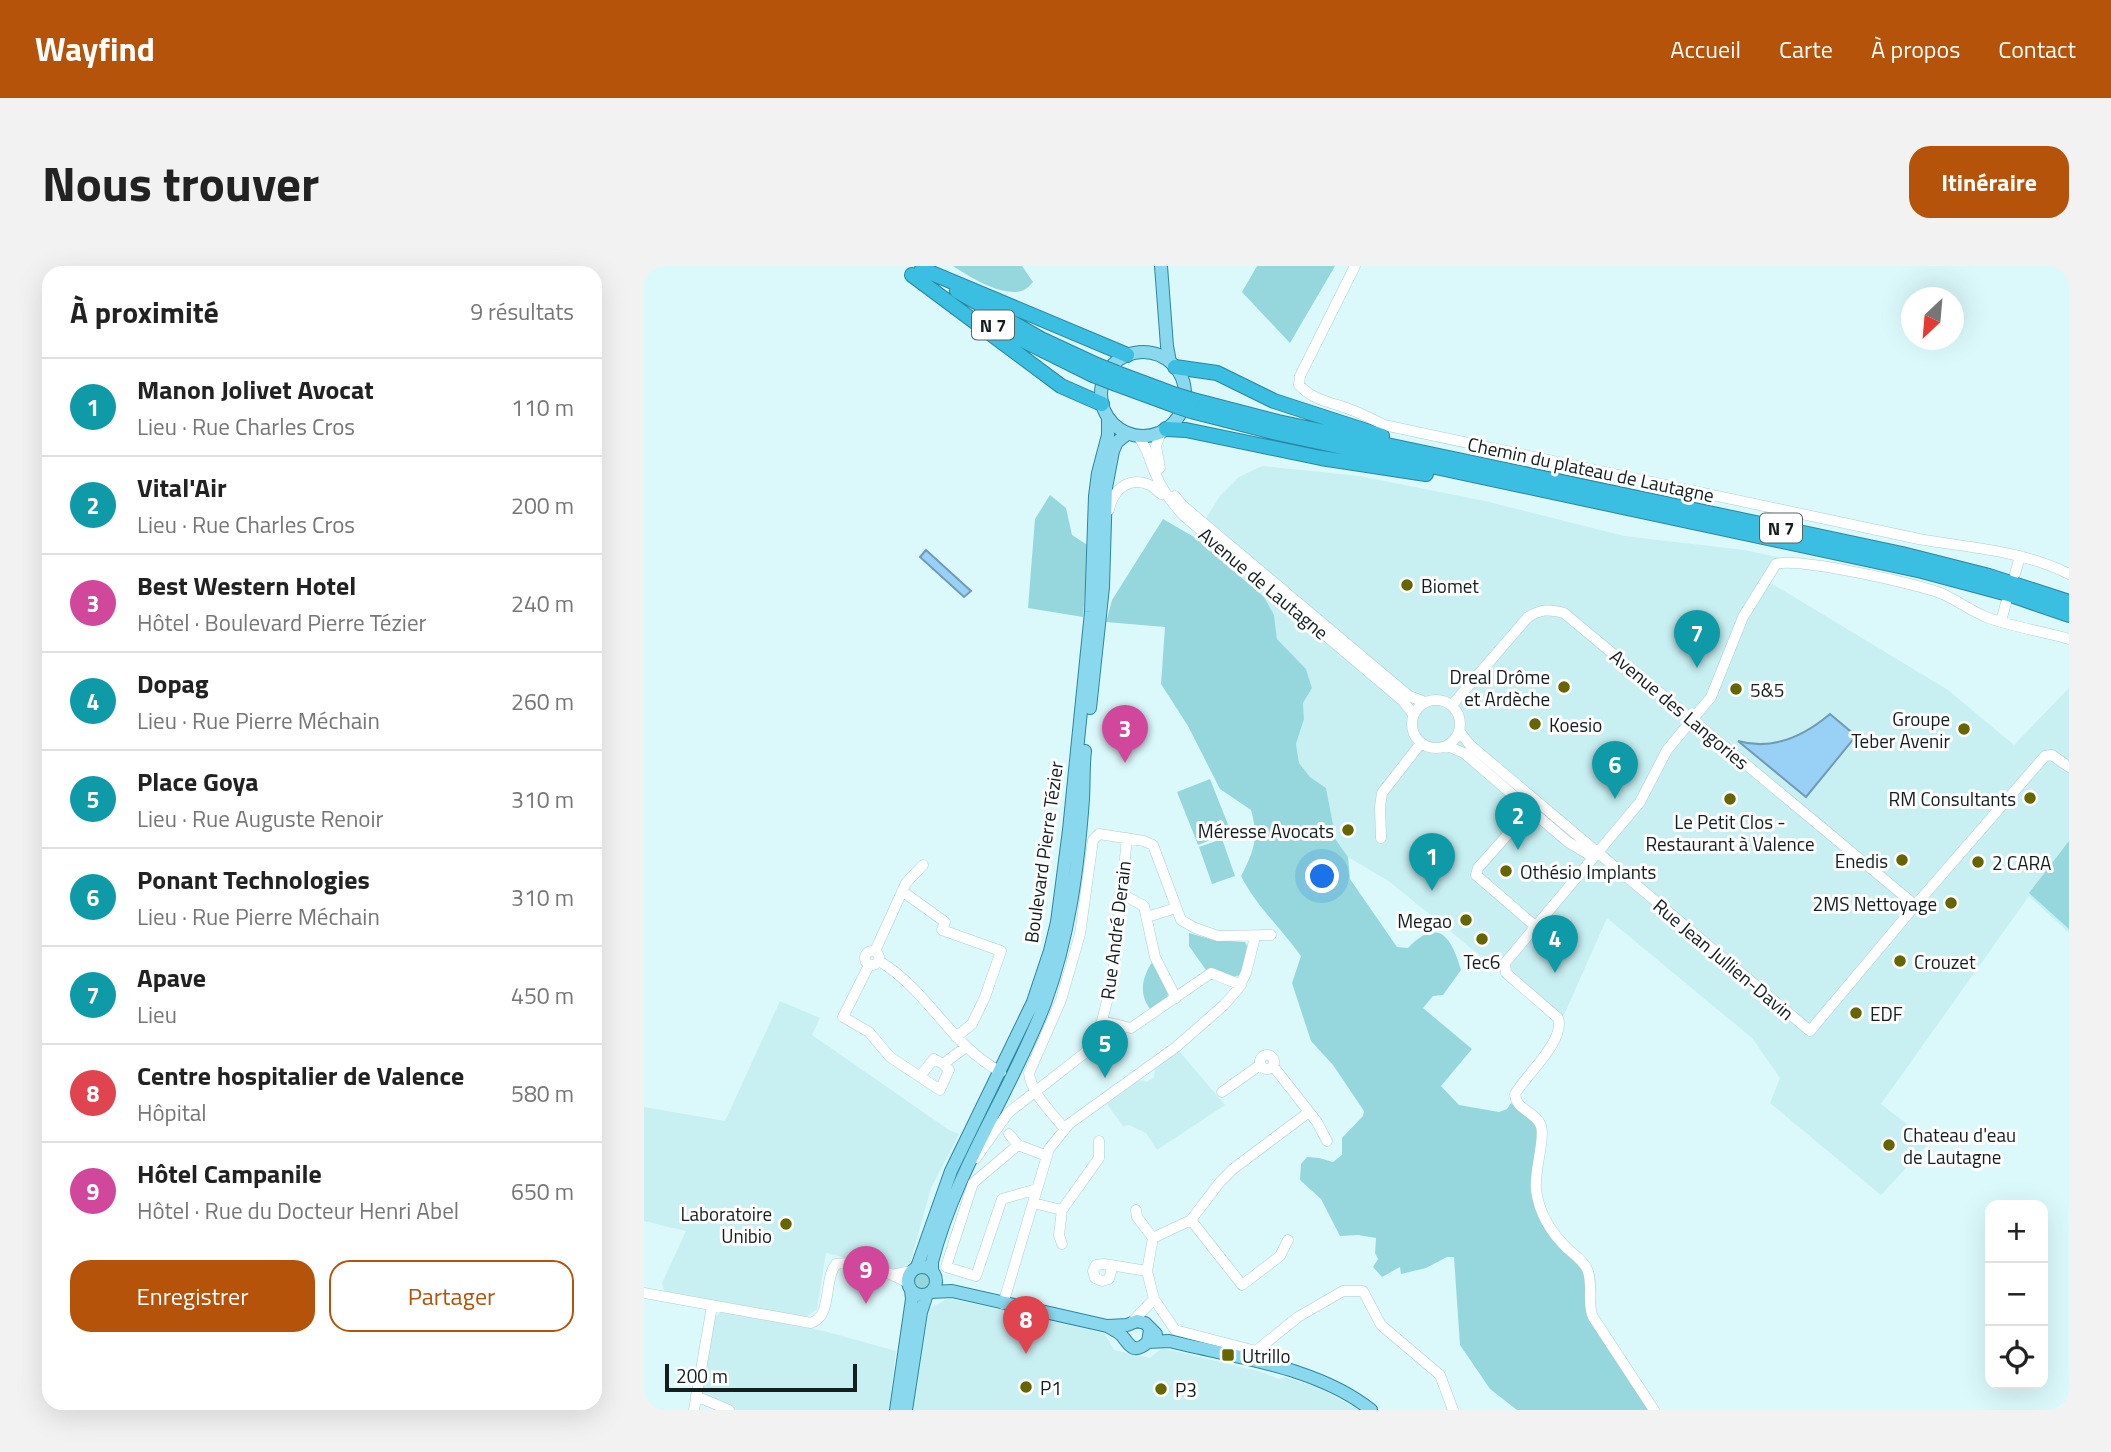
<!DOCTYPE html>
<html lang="fr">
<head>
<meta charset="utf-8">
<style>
	:root { --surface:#fff; --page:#f2f2f2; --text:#222; --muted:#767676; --line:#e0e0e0; --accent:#b45309 }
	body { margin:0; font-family:"Titillium Web",sans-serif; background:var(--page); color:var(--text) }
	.controls { position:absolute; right:21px; bottom:21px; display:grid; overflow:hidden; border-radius:14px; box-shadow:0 7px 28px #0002 }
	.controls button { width:63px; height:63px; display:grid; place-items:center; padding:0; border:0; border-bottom:2px solid var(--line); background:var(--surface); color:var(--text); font:35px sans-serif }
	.compass { position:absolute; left:1257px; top:21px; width:63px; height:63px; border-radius:50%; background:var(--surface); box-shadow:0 7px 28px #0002; rotate:206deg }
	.scale { position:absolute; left:21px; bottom:18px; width:192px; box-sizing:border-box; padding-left:7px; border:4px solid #131e1e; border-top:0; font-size:19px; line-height:24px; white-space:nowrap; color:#131e1e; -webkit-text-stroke:5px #fff; paint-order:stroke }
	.you { position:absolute; left:679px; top:611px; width:24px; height:24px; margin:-18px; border:5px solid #fff; border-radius:50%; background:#1a73e8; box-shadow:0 0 0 10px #1a73e833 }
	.badge { display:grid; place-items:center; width:46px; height:46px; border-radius:50%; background:var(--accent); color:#fff; font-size:23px; font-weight:700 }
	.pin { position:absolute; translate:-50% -58px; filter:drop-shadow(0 2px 4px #0008) }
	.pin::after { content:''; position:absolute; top:37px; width:24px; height:21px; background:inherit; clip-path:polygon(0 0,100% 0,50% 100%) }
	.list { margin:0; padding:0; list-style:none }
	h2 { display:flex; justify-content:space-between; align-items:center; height:91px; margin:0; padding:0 28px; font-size:30px }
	h2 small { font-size:23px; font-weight:400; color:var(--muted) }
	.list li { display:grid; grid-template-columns:46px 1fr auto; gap:21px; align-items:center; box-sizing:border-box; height:98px; padding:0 28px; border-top:2px solid var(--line) }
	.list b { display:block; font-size:26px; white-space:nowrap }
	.list p { margin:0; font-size:23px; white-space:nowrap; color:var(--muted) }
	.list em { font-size:23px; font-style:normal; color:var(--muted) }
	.actions { display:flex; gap:14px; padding:21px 28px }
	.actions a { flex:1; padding:16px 0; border:2px solid var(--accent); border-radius:21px; text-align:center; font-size:24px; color:var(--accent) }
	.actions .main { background:var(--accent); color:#fff }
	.icon { flex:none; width:38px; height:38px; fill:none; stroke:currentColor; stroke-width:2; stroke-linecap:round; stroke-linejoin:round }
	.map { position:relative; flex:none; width:1425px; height:1144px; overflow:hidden; border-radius:21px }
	header { display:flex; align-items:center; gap:42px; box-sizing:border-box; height:98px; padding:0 35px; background:var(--accent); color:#fff }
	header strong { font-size:33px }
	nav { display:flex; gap:38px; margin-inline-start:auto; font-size:24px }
	.intro { display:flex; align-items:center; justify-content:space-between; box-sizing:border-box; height:168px; padding:0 42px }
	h1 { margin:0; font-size:49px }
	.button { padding:18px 32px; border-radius:21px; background:var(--accent); color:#fff; font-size:24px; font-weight:700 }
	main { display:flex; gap:42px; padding:0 42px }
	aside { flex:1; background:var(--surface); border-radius:21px; box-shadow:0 7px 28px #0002 }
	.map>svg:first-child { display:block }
	.built { fill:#c8eff2 }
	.green { fill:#95d7dc }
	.water { fill:#98d0f6; stroke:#709bb5; stroke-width:2 }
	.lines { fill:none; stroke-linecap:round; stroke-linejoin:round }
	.minor-casing { stroke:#b0cdcf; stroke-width:11 }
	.major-casing { stroke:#2c869d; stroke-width:14 }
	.highway-casing { stroke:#2c869d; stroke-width:16 }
	.minor { stroke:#fff; stroke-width:10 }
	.major { stroke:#89d8ee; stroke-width:12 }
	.highway { stroke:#3abee2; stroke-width:14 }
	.highway-bridge-casing { stroke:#2c869d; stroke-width:16; stroke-linecap:butt }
	.highway-bridge { stroke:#3abee2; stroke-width:14 }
	.poi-dot { fill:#660; stroke:#fff; stroke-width:2.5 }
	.labels { text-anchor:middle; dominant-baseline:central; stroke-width:6; stroke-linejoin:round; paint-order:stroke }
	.shield { fill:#fff; stroke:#5a6262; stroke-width:2 }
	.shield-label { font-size:18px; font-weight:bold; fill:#131e1e }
	.street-label { font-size:19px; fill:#131e1e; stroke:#fff }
	.poi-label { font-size:19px; fill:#131e1e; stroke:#fff; text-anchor:start }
</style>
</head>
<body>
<header>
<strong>Wayfind</strong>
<nav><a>Accueil</a><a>Carte</a><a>À propos</a><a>Contact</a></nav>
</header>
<div class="intro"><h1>Nous trouver</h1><a class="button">Itinéraire</a></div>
<main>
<aside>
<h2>À proximité<small>9 résultats</small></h2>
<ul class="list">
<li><span class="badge" style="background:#0f9aa8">1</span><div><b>Manon Jolivet Avocat</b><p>Lieu · Rue Charles Cros</p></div><em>110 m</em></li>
<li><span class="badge" style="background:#0f9aa8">2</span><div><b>Vital'Air</b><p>Lieu · Rue Charles Cros</p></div><em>200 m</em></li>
<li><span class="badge" style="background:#d1479c">3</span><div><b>Best Western Hotel</b><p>Hôtel · Boulevard Pierre Tézier</p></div><em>240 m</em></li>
<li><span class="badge" style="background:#0f9aa8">4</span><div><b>Dopag</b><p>Lieu · Rue Pierre Méchain</p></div><em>260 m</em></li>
<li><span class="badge" style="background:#0f9aa8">5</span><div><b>Place Goya</b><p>Lieu · Rue Auguste Renoir</p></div><em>310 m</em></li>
<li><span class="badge" style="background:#0f9aa8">6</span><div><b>Ponant Technologies</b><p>Lieu · Rue Pierre Méchain</p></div><em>310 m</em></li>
<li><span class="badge" style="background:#0f9aa8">7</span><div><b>Apave</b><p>Lieu</p></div><em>450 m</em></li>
<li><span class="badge" style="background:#e0444e">8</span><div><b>Centre hospitalier de Valence</b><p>Hôpital</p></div><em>580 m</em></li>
<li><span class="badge" style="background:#d1479c">9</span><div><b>Hôtel Campanile</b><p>Hôtel · Rue du Docteur Henri Abel</p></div><em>650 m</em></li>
</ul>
<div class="actions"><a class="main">Enregistrer</a><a>Partager</a></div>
</aside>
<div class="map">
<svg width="1425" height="1144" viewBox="0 0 1425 1144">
	<rect width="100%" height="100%" fill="#dbf9fb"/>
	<!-- built -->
	<path class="built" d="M618,200L715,210L841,235L980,270L1100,284L1139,292L1130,295L1117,311L1304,424L1370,479L1425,422V667L1385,630L1237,838L1286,876L1237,929L1126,837L1136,812L1108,772L963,652L920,749L916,750L853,695L845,697L746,616L704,591L692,574L682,522L666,511L655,497L652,478L660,453L659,437L668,422L662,403L633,373L630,349L620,331L550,271L576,230L595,211Z
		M136,735L176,752L168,769L305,864L315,868L287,922L266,997L253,1004L182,987L173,1043L162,1051L20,1025L18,1017L42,965L0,955V841L81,855Z
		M535,785L581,839L513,884L502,867L485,859L479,860L463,838L496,814L503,816L510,811L511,803Z
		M305,1032L460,1067L470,1084L506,1092L518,1082L614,1105L635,1113L640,1111L676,1122L715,1144H268L284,1043Z
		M77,1046L180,1065L252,1085L245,1144H92L57,1129L71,1051Z"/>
	<!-- green -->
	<path class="green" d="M309,0H378L389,16C386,19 384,22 380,24C361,33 324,10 309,0Z
		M613,0H691L646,77L598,26Z
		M406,229L422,242L428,269L445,280L439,351L384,342L391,253Z
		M519,253L550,271L620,331L630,349L633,373L662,403L668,422L659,437L660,453L652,478L655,497L666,511L682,522L692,574L704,591L706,613L753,681L764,682C794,651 807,670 817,704L799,729L789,730L779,742L828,783L797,820L815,839L855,846L863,843L867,837L892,856L894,861L893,942L940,1005L942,1036L1005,1144H873L846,1123L816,1079L810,991H803L782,1002L757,1008L756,1001L738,1011L729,1001L734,993L731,987L732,972L714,969L696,970L677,933L656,914L657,898L663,891L675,892L689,896L698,889V872L719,850L720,845L689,799L667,775L648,717L657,690C637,662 612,640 597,610C610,585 615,572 607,544L576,523L544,460L517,418L521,361L462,356L468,334Z
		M566,513L587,566L554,579L533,526Z
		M578,573L591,610L568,618L555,581Z
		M1425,575V663L1385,627Z
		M545,667L569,674L601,676L605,684L596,709L589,711L568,702L562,704L545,680Z
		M509,695L524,728L523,733L507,744C494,729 498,710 509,695Z
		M269 1015a9 9 0 1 1 18 0a9 9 0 1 1-18 0Z"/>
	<!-- water -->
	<path class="water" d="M282,284L327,325L320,331L276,291Z
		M1186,448L1212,470L1162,531L1094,475C1129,485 1160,470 1186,448Z"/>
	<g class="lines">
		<defs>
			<path id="minor" d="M711,0L656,110L655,119C669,134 686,136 705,143C717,147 728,153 740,159L1275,273C1326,282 1377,284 1425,308
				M493,169C504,182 505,194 512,209C518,225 529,238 540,250L759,435L769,448
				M516,202L512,180L517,166
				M531,230L538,239L765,430L781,436
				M465,244C470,216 497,206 517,228
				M1371,308L1376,290
				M1357,355L1362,337
				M768 458a24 24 0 1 1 48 0a24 24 0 1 1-48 0Z
				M808,439L884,351C897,343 906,343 920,347L1271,639
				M815,465L826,479L1166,765L1275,635L1401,490L1408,489L1425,501
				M803,480L820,487L924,576L944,588L951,589
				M887,536L867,558L866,566L834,602L832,609L891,660
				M737,572L736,541L738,527L777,477
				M258,625L301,656L298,664L357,685L341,731L328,758L312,771
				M476,627L500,640L511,691L532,732
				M503,651L532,642
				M221 692a7 7 0 1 1 14 0a7 7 0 1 1-14 0Z
				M231,685L262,617L279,599
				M235,695C283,723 307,780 357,806
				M225,699L199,751L225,766L246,791L296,824L305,804L299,798
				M458,755L487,762L567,707L597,719
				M616 796a7 7 0 1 1 14 0a7 7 0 1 1-14 0Z
				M629,800L673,856L683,875
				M276,810L290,793L299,798L322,781
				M578,826L616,799
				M420,862C408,847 387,827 385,807L417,734L436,668L449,574L455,568L500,575L509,579L537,654L551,662L574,670L627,669
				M365,868L374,879L403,890
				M374,879L329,917L302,1001L332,1010L358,933L393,923
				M332,892L364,847L442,786L458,755L469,711L483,572
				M389,937L418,944L455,892V875
				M418,944L415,969L418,978
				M492,944L493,951L509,972
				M547,954L598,1019L636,990L644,974
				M466,1000L467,1006L465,1013L458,1015L451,1012L449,1005L452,999L460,998L503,1005
				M248,1009L267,1005
				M0,1027L167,1057C189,1050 179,1014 192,998C214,994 245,1006 264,1017
				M510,1033L531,1064L612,1085
				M359,1038L405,883L425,858L532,781L580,739L594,723L602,707L611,671
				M489,1055L510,1033L503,1005L509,972L547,954L576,916L589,903L665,846
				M612,1085L654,1051L699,1025H719L737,1059L796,1109L809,1144
				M52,1130L85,1144
				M50,1144L68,1040
				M1010,1144L949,1051C942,1036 950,1018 943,1003C939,995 932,990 925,984C908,968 895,947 892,924C890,905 901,874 897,860C892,845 872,845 871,828C882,809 922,774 914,752L862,707L861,697L996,536L1023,484L1067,431L1099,351L1132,298C1153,291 1274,318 1299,328C1314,335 1327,345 1342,351C1368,361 1398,365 1425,373"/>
			<path id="major" d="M517,0L523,80L526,96
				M457 128a42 42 0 1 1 84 0a42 42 0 1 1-84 0Z
				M446,442L459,321L462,222L469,185L473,176L484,167
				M264 1015a14 14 0 1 1 28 0a14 14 0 1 1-28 0Z
				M273,1001L307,905L389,736L406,685L413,656L425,564L447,346L451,230L454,207L464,169V152
				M288,1005V996C312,903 367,826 401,737C425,671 434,602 439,533C440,517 439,501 441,485
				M287,1026L308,1025L463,1060C468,1063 476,1066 479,1071C487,1081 490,1088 504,1076L506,1064
				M463,1060L483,1059L493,1055L501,1057L512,1068
				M504,1076L525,1075C590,1091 674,1101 727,1144
				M252,1144L268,1033L267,1024
				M262,1144L277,1046L283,1028"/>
			<path id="highway" d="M278,3L483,89
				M268,9L417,120L458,138
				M313,25L397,73L453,99
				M348,59L449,109
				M531,101L573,107L630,135L738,170
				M473,107L532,129
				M472,118L532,140
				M549,134L634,156L1258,288L1345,310L1425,336
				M547,145L633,167L1278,305L1364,328L1425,349
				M522,163L542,164L677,192L782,208"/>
		</defs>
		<!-- minor casing -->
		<use href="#minor" class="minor-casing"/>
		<!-- major casing -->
		<use href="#major" class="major-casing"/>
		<!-- highway casing -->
		<use href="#highway" class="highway-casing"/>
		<!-- minor -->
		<use href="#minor" class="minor"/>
		<!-- major -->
		<use href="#major" class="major"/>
		<!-- highway -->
		<use href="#highway" class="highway"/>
		<defs>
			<path id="highway-bridge" d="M453,99L473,107
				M449,109L472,118
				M532,129L549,134
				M532,140L547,145"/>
		</defs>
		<!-- highway-bridge casing -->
		<use href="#highway-bridge" class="highway-bridge-casing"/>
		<!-- highway-bridge -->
		<use href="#highway-bridge" class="highway-bridge"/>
	</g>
	<!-- markers -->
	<g class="poi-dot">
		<circle cx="763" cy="319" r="7"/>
		<circle cx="920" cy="421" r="7"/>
		<circle cx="1092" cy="423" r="7"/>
		<circle cx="891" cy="458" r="7"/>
		<circle cx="1320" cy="463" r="7"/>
		<circle cx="1386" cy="532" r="7"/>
		<circle cx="1086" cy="533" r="7"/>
		<circle cx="704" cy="564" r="7"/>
		<circle cx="1258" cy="594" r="7"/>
		<circle cx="1334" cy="596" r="7"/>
		<circle cx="862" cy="605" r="7"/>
		<circle cx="1307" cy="637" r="7"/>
		<circle cx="822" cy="654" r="7"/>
		<circle cx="838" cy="673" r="7"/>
		<circle cx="1256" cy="695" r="7"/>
		<circle cx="1212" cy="747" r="7"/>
		<circle cx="1245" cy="879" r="7"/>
		<circle cx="142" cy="958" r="7"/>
		<rect x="577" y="1082" width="14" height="14" rx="3.5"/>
		<circle cx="382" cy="1121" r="7"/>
		<circle cx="517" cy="1123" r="7"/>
	</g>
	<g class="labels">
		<!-- shield labels -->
		<g class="shield">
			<rect x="328" y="44.5" width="42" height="29" rx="5"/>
			<rect x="1116" y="247.5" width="42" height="29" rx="5"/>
		</g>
		<g class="shield-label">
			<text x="349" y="59">N 7</text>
			<text x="1137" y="262">N 7</text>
		</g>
		<!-- street labels -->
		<g class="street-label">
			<text transform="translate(947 203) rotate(12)">Chemin du plateau de Lautagne</text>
			<text transform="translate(620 317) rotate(40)">Avenue de Lautagne</text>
			<text transform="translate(1036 443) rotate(40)">Avenue des Langories</text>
			<text transform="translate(399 586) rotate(-82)">Boulevard Pierre Tézier</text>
			<text transform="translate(471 664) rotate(-83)">Rue André Derain</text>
			<text transform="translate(1080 693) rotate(40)">Rue Jean Jullien-Davin</text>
		</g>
		<!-- poi labels -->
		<g class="poi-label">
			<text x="777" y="319">Biomet</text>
			<text x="906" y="410" text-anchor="end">Dreal Drôme<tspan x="906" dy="22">et Ardèche</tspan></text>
			<text x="1106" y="423">5&amp;5</text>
			<text x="1306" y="452" text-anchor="end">Groupe<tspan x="1306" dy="22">Teber Avenir</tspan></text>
			<text x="905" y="458">Koesio</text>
			<text x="1372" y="532" text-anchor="end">RM Consultants</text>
			<text x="1086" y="555" text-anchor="middle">Le Petit Clos -<tspan x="1086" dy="22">Restaurant à Valence</tspan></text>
			<text x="690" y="564" text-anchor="end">Méresse Avocats</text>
			<text x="1244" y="594" text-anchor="end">Enedis</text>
			<text x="1348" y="596">2 CARA</text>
			<text x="876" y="605">Othésio Implants</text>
			<text x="1293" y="637" text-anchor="end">2MS Nettoyage</text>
			<text x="808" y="654" text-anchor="end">Megao</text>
			<text x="838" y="695" text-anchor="middle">Tec6</text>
			<text x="1270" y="695">Crouzet</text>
			<text x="1226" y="747">EDF</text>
			<text x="1259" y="868">Chateau d'eau<tspan x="1259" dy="22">de Lautagne</tspan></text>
			<text x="128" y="947" text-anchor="end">Laboratoire<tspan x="128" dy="22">Unibio</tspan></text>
			<text x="598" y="1089">Utrillo</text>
			<text x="396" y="1121">P1</text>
			<text x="531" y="1123">P3</text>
		</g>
	</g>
</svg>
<div class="controls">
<button>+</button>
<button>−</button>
<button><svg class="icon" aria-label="locate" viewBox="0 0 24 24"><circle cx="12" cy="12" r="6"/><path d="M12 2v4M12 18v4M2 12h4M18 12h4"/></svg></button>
</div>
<svg class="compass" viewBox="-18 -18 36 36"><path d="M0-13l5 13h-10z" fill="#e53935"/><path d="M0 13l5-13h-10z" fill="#767676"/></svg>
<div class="scale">200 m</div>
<div class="you"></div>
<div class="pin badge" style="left:788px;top:625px;background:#0f9aa8">1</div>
<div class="pin badge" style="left:874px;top:584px;background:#0f9aa8">2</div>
<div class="pin badge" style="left:481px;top:497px;background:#d1479c">3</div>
<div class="pin badge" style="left:911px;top:707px;background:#0f9aa8">4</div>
<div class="pin badge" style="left:461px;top:812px;background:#0f9aa8">5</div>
<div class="pin badge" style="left:971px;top:533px;background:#0f9aa8">6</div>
<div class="pin badge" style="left:1053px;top:402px;background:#0f9aa8">7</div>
<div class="pin badge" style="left:382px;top:1088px;background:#e0444e">8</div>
<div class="pin badge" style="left:222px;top:1038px;background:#d1479c">9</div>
</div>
</main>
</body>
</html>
